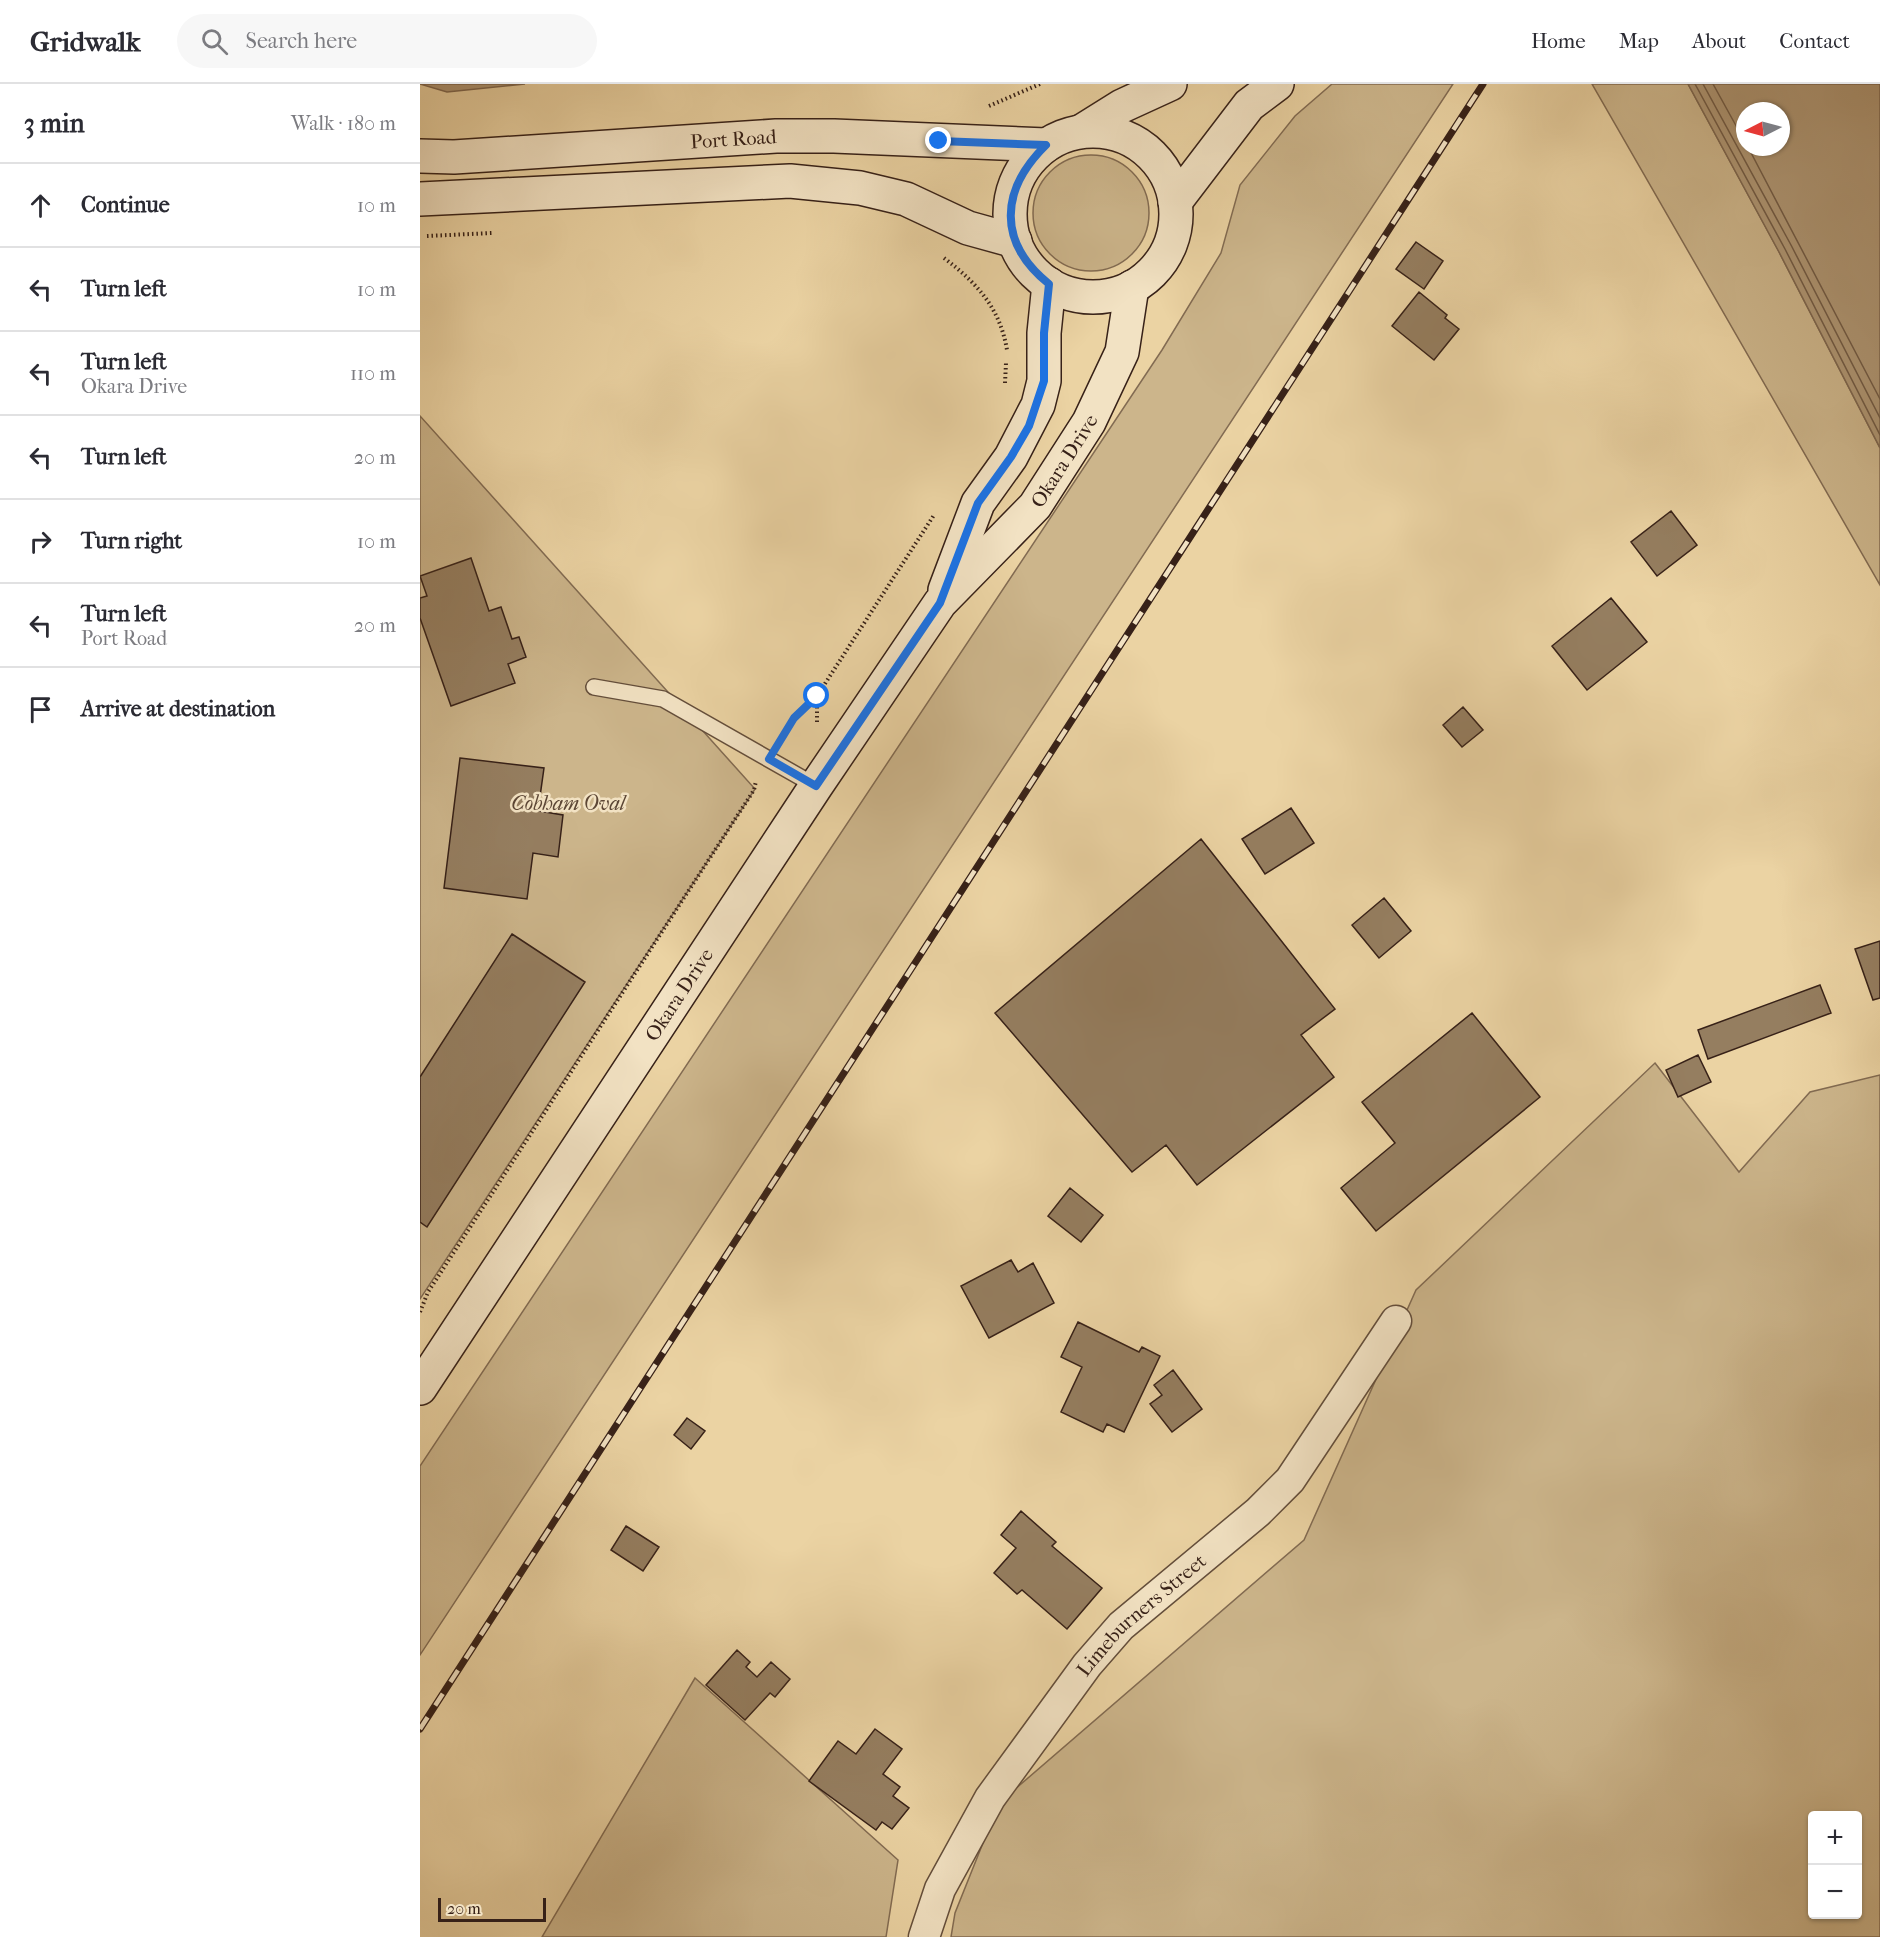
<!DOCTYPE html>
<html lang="en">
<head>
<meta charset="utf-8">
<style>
	:root { --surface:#fff; --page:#f7f7f7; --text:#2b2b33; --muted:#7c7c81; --line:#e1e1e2 }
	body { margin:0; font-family:"IM FELL French Canon",serif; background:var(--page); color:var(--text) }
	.controls { position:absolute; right:18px; bottom:18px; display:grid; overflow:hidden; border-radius:6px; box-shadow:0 2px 4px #0004 }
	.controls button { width:54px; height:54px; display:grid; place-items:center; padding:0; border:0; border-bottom:2px solid var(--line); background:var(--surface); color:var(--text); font:30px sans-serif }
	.compass { position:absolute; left:1316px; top:18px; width:54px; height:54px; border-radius:50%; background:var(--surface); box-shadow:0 2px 4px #0004; rotate:264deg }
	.scale { position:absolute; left:18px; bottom:15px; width:108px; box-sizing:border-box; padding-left:6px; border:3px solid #372118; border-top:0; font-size:16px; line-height:21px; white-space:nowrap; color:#372118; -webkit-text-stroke:4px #f2e2c3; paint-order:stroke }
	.stop { position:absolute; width:18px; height:18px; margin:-14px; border:4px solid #1a73e8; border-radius:50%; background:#fff }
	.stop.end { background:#1a73e8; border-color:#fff; box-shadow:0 2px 6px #0008 }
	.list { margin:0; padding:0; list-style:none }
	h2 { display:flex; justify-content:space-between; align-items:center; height:78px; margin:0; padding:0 24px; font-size:26px }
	h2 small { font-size:20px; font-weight:400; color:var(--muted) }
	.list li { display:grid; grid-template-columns:39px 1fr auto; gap:18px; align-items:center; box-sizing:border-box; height:84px; padding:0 24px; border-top:2px solid var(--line) }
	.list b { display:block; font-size:22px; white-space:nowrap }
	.list p { margin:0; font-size:20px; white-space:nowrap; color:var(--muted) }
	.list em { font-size:20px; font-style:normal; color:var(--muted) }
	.icon { flex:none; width:33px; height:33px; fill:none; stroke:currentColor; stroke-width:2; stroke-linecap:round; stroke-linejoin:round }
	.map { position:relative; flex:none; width:1460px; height:1853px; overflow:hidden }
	header { display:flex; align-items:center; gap:36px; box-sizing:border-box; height:84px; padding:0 30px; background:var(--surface); border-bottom:2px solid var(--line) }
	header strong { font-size:28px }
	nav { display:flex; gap:33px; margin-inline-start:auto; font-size:21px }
	.search { width:420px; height:54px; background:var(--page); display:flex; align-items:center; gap:15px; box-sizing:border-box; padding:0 21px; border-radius:33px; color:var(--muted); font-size:22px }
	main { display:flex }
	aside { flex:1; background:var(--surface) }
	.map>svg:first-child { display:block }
	.green { fill:#ccb58b; stroke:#826b52; stroke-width:1.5; fill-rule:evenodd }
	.water { fill:#ae9674; stroke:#7e674f; stroke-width:1.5; fill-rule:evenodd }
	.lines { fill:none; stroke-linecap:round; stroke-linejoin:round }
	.shore { stroke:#725c46; stroke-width:1.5 }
	.building { fill:#957e60; stroke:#372118; stroke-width:1.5 }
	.service-casing { stroke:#644e3b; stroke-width:18 }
	.minor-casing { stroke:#644e3b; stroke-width:33 }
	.secondary-casing { stroke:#372118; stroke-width:36 }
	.path { stroke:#372118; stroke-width:4; stroke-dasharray:1.5 3; stroke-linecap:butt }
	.service { stroke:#f2e2c3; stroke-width:15 }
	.minor { stroke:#f2e2c3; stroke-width:30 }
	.secondary { stroke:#f2e2c3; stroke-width:33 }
	.rail-casing { stroke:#372118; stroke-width:7 }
	.rail { stroke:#f2e2c3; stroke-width:4.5; stroke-dasharray:14; stroke-linecap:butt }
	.route { stroke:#1a73e8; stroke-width:8 }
	.labels { text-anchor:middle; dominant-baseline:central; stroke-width:5; stroke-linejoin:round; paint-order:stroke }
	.street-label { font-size:20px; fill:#372118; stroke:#f2e2c3 }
	.park-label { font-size:20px; font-style:italic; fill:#5c4635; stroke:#f2e2c3 }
</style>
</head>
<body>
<header>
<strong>Gridwalk</strong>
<div class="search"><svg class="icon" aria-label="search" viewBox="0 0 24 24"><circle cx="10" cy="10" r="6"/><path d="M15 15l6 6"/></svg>Search here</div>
<nav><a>Home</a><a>Map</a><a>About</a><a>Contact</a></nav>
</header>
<main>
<aside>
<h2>3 min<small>Walk · 180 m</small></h2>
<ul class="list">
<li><svg class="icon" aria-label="ahead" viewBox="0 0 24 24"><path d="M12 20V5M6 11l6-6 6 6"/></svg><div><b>Continue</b></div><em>10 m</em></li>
<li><svg class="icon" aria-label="left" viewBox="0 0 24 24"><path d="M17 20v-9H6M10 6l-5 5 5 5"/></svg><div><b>Turn left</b></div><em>10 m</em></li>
<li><svg class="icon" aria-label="left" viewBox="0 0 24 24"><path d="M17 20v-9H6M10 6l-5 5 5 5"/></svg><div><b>Turn left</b><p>Okara Drive</p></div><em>110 m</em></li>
<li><svg class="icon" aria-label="left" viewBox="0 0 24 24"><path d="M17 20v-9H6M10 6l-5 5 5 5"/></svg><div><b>Turn left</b></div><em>20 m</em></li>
<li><svg class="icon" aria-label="right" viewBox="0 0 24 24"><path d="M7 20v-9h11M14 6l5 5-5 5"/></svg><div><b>Turn right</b></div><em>10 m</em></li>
<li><svg class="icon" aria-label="left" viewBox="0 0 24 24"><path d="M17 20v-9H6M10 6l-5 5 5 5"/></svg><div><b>Turn left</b><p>Port Road</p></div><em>20 m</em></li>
<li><svg class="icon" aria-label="arrive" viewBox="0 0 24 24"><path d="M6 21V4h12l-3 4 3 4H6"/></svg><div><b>Arrive at destination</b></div></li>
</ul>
</aside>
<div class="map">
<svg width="1460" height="1853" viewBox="0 0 1460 1853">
	<rect width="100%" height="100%" fill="#ebd3a3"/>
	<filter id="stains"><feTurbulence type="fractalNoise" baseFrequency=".00333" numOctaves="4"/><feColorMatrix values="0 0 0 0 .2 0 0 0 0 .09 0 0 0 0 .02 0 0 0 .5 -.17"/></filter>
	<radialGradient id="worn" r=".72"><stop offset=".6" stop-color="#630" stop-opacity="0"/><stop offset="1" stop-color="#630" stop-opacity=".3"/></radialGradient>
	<!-- green -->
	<path class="green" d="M912,0H1033L0,1571V1382L742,266L801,169L820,101L875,32Z
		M1172,0H1268L1359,168L1460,364V501Z
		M613 129a58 58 0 1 1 116 0a58 58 0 1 1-116 0Z
		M0,332L335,705L0,1215Z
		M1235,979L1319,1088L1390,1008L1460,991V1853H531L535,1829L579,1719L884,1456L996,1206ZM1392,1732H1438V1830H1392Z
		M275,1594L478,1776L466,1853H122Z"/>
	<!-- water -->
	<path class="water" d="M0,0H105L27,8Z
		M1268,0H1460V364L1359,168ZM1325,27H1361V63H1325Z"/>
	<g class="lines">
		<!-- shore -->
		<path class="shore" d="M1275,0L1365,165L1460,351
			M1283,0L1371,161L1460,334
			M1293,0L1325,58
			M1328,63L1460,315"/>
	</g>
	<!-- building -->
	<path class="building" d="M996,158L1023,177L1004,205L976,185Z
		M999,208L1027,231L1025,234L1039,245L1014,276L972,242Z
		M1251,427L1277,461L1237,492L1211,458Z
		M51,474L69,527L81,523L92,555L99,553L106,573L88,580L95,599L31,622L0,534V514L7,512L0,492Z
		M1191,514L1227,558L1167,606L1132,562Z
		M1043,623L1063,646L1042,663L1023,641Z
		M40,674L124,684L118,727L143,731L138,773L113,769L107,815L24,804Z
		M871,724L894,759L845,790L822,755Z
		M781,755L915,925L881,951L914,993L777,1101L746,1061L712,1088L575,929Z
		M964,814L991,847L959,874L932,841Z
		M92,850L165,898L7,1143L0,1138V993Z
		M1460,857V914L1453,916L1435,865Z
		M1400,901L1411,929L1288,975L1278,946Z
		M1052,929L1120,1013L956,1147L921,1104L975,1059L942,1018Z
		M1278,971L1291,998L1258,1013L1246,986Z
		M650,1104L683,1131L661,1158L628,1132Z
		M591,1176L598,1188L613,1179L634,1219L569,1254L541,1202Z
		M658,1238L719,1268L722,1263L740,1272L704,1348L687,1340L683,1348L641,1328L662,1283L641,1273Z
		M753,1286L782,1325L752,1348L730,1320L742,1311L734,1301Z
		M267,1334L285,1347L271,1365L254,1351Z
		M601,1427L636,1458L632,1462L682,1504L647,1545L602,1506L597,1510L574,1489L596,1464L581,1451Z
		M206,1442L239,1463L223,1487L191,1466Z
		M317,1566L330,1578L326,1583L337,1593L351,1578L370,1595L355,1613L350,1609L325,1636L286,1601Z
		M455,1645L482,1665L463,1690L480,1703L473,1712L489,1724L472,1745L462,1738L456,1746L389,1697L418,1657L436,1670Z"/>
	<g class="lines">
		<defs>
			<path id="service" d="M174,603L243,615L396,702"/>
			<g id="minor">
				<path id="s1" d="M504,1853L520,1805L570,1714L667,1581L701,1542L838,1428L870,1396L976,1237"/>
			</g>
			<g id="secondary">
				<path d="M662,47L702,22L750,0"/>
				<circle cx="673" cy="130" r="83"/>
				<path id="s2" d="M0,72L34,73L356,52H414L626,61"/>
				<path d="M0,115L370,97L440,104L486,115L548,144L595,157"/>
				<path d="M755,118L829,21L857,0"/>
				<path d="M525,506L558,419L591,373L618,321L624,297V249L629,200"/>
				<path id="s3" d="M0,1304L396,702L520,519L615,422L669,338L702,268L712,203"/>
			</g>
		</defs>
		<!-- service casing -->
		<use href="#service" class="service-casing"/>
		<!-- minor casing -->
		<use href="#minor" class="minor-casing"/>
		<!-- secondary casing -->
		<use href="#secondary" class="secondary-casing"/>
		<!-- path -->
		<path class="path" d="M569,22L620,0
			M7,152L72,149
			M524,174C557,199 580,224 587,266
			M585,299L586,279
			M397,638V612
			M363,652L374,634L397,612L514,431
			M0,1228L8,1208L334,706L336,697"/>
		<!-- service -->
		<use href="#service" class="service"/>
		<!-- minor -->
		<use href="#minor" class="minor"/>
		<!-- secondary -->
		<use href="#secondary" class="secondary"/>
		<defs>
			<path id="rail" d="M0,1645L1063,0"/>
		</defs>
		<!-- rail casing -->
		<use href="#rail" class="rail-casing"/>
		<!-- rail -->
		<use href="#rail" class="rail"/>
	</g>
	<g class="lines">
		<!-- route -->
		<path class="route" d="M397,612L374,634L349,675L396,702L520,519L558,419L591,373L609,342L624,297V249L629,200C577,158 580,106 626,61L519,57"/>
	</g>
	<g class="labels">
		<!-- street labels -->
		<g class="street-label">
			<text stroke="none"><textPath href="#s2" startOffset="314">Port Road</textPath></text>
			<text stroke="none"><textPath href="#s3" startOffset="1131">Okara Drive</textPath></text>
			<text stroke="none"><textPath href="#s3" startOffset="471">Okara Drive</textPath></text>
			<text stroke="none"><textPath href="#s1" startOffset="393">Limeburners Street</textPath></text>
		</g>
		<!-- park labels -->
		<g class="park-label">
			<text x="148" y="719">Cobham Oval</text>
		</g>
	</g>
	<rect width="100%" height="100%" filter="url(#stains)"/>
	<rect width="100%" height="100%" fill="url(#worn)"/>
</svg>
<div class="controls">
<button>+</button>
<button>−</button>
</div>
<svg class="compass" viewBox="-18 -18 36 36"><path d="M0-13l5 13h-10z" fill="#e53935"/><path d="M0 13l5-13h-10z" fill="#7c7c81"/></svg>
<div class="scale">20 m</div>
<div class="stop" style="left:397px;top:612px"></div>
<div class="stop end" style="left:519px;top:57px"></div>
</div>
</main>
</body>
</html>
